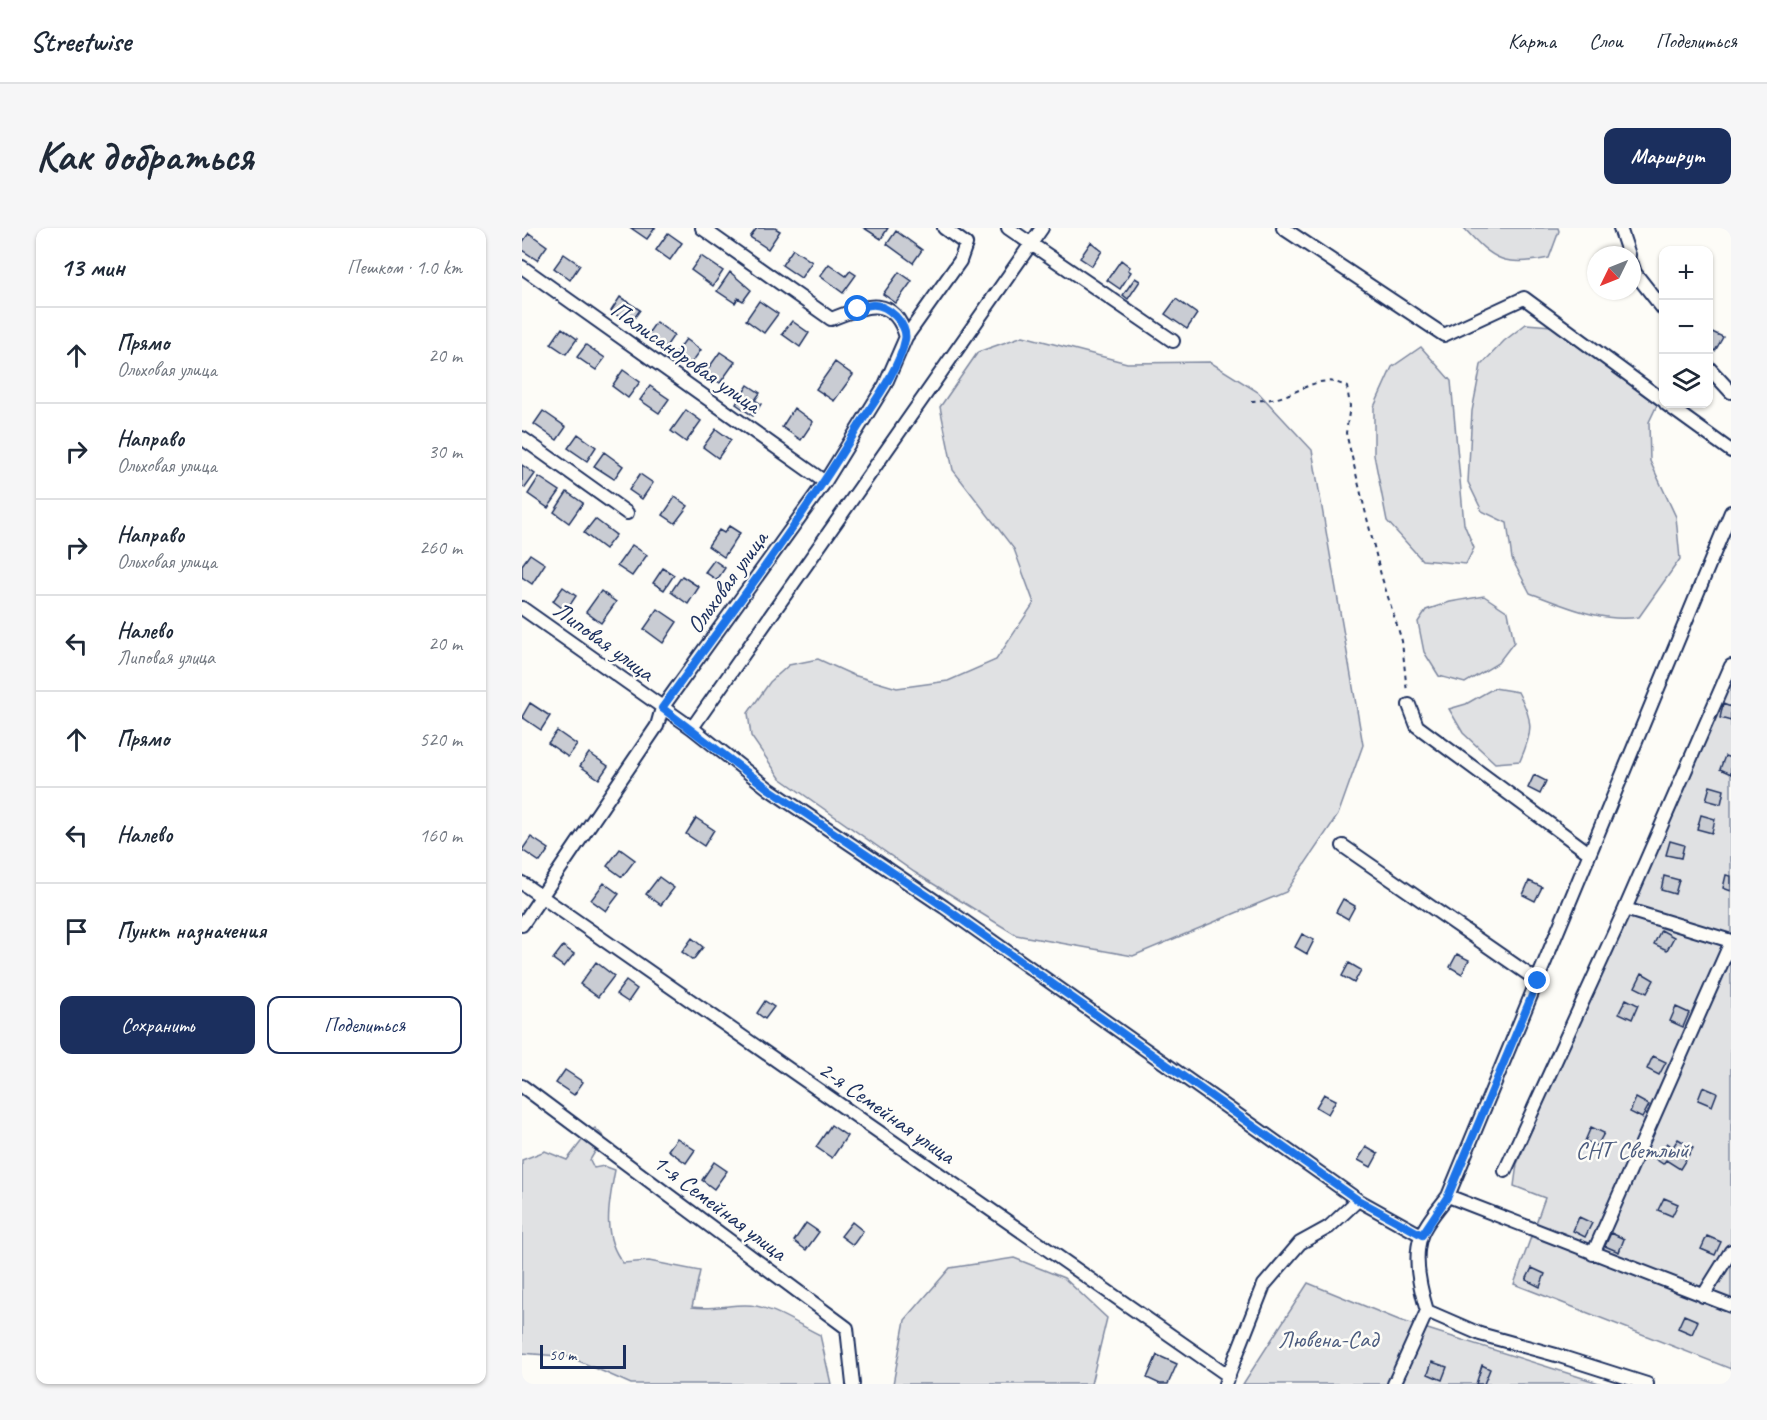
<!DOCTYPE html>
<html lang="ru">
<head>
<meta charset="utf-8">
<style>
	:root { --surface:#fff; --page:#f6f6f7; --text:#1f2937; --muted:#747a83; --line:#e0e1e3; --accent:#1b2f5e }
	body { margin:0; font-family:Caveat,sans-serif; background:var(--page); color:var(--text) }
	.controls { position:absolute; right:18px; top:18px; display:grid; overflow:hidden; border-radius:12px; box-shadow:0 2px 4px #0004 }
	.controls button { width:54px; height:54px; display:grid; place-items:center; padding:0; border:0; border-bottom:2px solid var(--line); background:var(--surface); color:var(--text); font:30px sans-serif }
	.compass { position:absolute; left:1065px; top:18px; width:54px; height:54px; border-radius:50%; background:var(--surface); box-shadow:0 2px 4px #0004; rotate:227deg }
	.scale { position:absolute; left:18px; bottom:15px; width:86px; box-sizing:border-box; padding-left:6px; border:3px solid #1b2f5e; border-top:0; font-size:16px; line-height:21px; white-space:nowrap; color:#1b2f5e; -webkit-text-stroke:4px #fdfcf7; paint-order:stroke }
	.stop { position:absolute; width:18px; height:18px; margin:-14px; border:4px solid #1a73e8; border-radius:50%; background:#fff }
	.stop.end { background:#1a73e8; border-color:#fff; box-shadow:0 2px 6px #0008 }
	.list { margin:0; padding:0; list-style:none }
	h2 { display:flex; justify-content:space-between; align-items:center; height:78px; margin:0; padding:0 24px; font-size:26px }
	h2 small { font-size:20px; font-weight:400; color:var(--muted) }
	.list li { display:grid; grid-template-columns:39px 1fr auto; gap:18px; align-items:center; box-sizing:border-box; height:96px; padding:0 24px; border-top:2px solid var(--line) }
	.list b { display:block; font-size:22px; white-space:nowrap }
	.list p { margin:0; font-size:20px; white-space:nowrap; color:var(--muted) }
	.list em { font-size:20px; font-style:normal; color:var(--muted) }
	.actions { display:flex; gap:12px; padding:18px 24px }
	.actions a { flex:1; padding:14px 0; border:2px solid var(--accent); border-radius:12px; text-align:center; font-size:21px; color:var(--accent) }
	.actions .main { background:var(--accent); color:#fff }
	.icon { flex:none; width:33px; height:33px; fill:none; stroke:currentColor; stroke-width:2; stroke-linecap:round; stroke-linejoin:round }
	.map { position:relative; flex:none; width:1209px; height:1156px; overflow:hidden; border-radius:12px }
	header { display:flex; align-items:center; gap:36px; box-sizing:border-box; height:84px; padding:0 30px; background:var(--surface); border-bottom:2px solid var(--line) }
	header strong { font-size:28px }
	nav { display:flex; gap:33px; margin-inline-start:auto; font-size:21px }
	.intro { display:flex; align-items:center; justify-content:space-between; box-sizing:border-box; height:144px; padding:0 36px }
	h1 { margin:0; font-size:42px }
	.button { padding:15px 27px; border-radius:12px; background:var(--accent); color:#fff; font-size:21px; font-weight:700 }
	main { display:flex; gap:36px; padding:0 36px }
	aside { flex:1; background:var(--surface); border-radius:12px; box-shadow:0 2px 4px #0004 }
	.map>svg:first-child { display:block }
	.green { fill:#e0e1e3; stroke:#7e88a0; stroke-width:1.5 }
	.building { fill:#c9ccd3; stroke:#1b2f5e; stroke-width:1.5 }
	.lines { fill:none; stroke-linecap:round; stroke-linejoin:round }
	.minor-casing { stroke:#1b2f5e; stroke-width:16 }
	.path { stroke:#1b2f5e; stroke-width:2; stroke-dasharray:4.5 4.5; stroke-linecap:butt }
	.minor { stroke:#fdfcf7; stroke-width:12 }
	.route { stroke:#1a73e8; stroke-width:8 }
	.labels { text-anchor:middle; dominant-baseline:central; stroke-width:5; stroke-linejoin:round; paint-order:stroke }
	.street-label { font-size:24px; fill:#1b2f5e; stroke:#fdfcf7 }
	.park-label { font-size:24px; fill:#4c5c7f; stroke:#fdfcf7 }
</style>
</head>
<body>
<header>
<strong>Streetwise</strong>
<nav><a>Карта</a><a>Слои</a><a>Поделиться</a></nav>
</header>
<div class="intro"><h1>Как добраться</h1><a class="button">Маршрут</a></div>
<main>
<aside>
<h2>13 мин<small>Пешком · 1.0 km</small></h2>
<ul class="list">
<li><svg class="icon" aria-label="ahead" viewBox="0 0 24 24"><path d="M12 20V5M6 11l6-6 6 6"/></svg><div><b>Прямо</b><p>Ольховая улица</p></div><em>20 m</em></li>
<li><svg class="icon" aria-label="right" viewBox="0 0 24 24"><path d="M7 20v-9h11M14 6l5 5-5 5"/></svg><div><b>Направо</b><p>Ольховая улица</p></div><em>30 m</em></li>
<li><svg class="icon" aria-label="right" viewBox="0 0 24 24"><path d="M7 20v-9h11M14 6l5 5-5 5"/></svg><div><b>Направо</b><p>Ольховая улица</p></div><em>260 m</em></li>
<li><svg class="icon" aria-label="left" viewBox="0 0 24 24"><path d="M17 20v-9H6M10 6l-5 5 5 5"/></svg><div><b>Налево</b><p>Липовая улица</p></div><em>20 m</em></li>
<li><svg class="icon" aria-label="ahead" viewBox="0 0 24 24"><path d="M12 20V5M6 11l6-6 6 6"/></svg><div><b>Прямо</b></div><em>520 m</em></li>
<li><svg class="icon" aria-label="left" viewBox="0 0 24 24"><path d="M17 20v-9H6M10 6l-5 5 5 5"/></svg><div><b>Налево</b></div><em>160 m</em></li>
<li><svg class="icon" aria-label="arrive" viewBox="0 0 24 24"><path d="M6 21V4h12l-3 4 3 4H6"/></svg><div><b>Пункт назначения</b></div></li>
</ul>
<div class="actions"><a class="main">Сохранить</a><a>Поделиться</a></div>
</aside>
<div class="map">
<svg width="1209" height="1156" viewBox="0 0 1209 1156">
	<rect width="100%" height="100%" fill="#fdfcf7"/>
	<filter id="ink" filterUnits="userSpaceOnUse"><feTurbulence type="fractalNoise" baseFrequency=".0167" numOctaves="2"/><feDisplacementMap in="SourceGraphic" scale="12" xChannelSelector="R" yChannelSelector="G"/><feConvolveMatrix kernelMatrix="1 2 1 2 8 2 1 2 1" color-interpolation-filters="sRGB"/></filter>
	<g filter="url(#ink)">
		<!-- green -->
		<path class="green" d="M942,0H1036L1037,3L1027,30C982,38 973,34 942,0Z
			M1004,96L1030,98L1135,177L1127,194L1128,233L1154,289L1158,331L1117,389C1079,395 1044,378 1008,365L990,331L985,295L960,283L946,254L950,183L959,137L982,113Z
			M501,108L605,135L688,134L736,164L790,222L841,517L816,587L764,664L611,728L494,707L392,644L258,550L229,508L226,485L248,454L267,437L296,431L331,447L375,460L426,453L474,432L512,375L492,321L431,242L418,179L456,124Z
			M899,119L929,153L942,296L952,320L944,336L900,332L865,293L852,227V179L870,139Z
			M962,368L986,384L992,414L976,435L943,455L917,448L902,424L896,394L904,382L928,374Z
			M1209,444V1141L992,1056L1023,970L992,958L995,936Z
			M972,460L996,464C1012,493 1011,504 998,533L973,535L941,505L927,481L944,476Z
			M73,900L82,909L68,932L72,940L82,938L93,942C87,975 79,1007 101,1035L127,1033L178,1043L170,1079C188,1082 205,1077 223,1077C249,1077 275,1096 298,1107L309,1156H109L48,1129L0,1125V932L23,923L45,932L65,906Z
			M492,1030L542,1050L585,1090L569,1156H371L383,1092L428,1040Z
			M786,1055L877,1092L1080,1156H721Z"/>
		<!-- building -->
		<path class="building" d="M109,0H133L125,11Z
			M235,0H253L258,3L246,21L228,9Z
			M342,0H366L359,11Z
			M374,3L400,22L391,35L365,16Z
			M7,5L25,18L15,32L0,22V15Z
			M146,5L160,15L148,32L134,22Z
			M569,14L580,23L570,38L558,30Z
			M271,21L290,34L279,50L260,37Z
			M42,26L58,37L48,52L32,40Z
			M179,28L201,43L191,58L169,42Z
			M599,32L608,39L606,42L609,44L598,61L585,52Z
			M307,36L324,48L328,43L334,47L321,65L298,48Z
			M208,44L229,62L221,73L216,70L213,75L195,63Z
			M377,44L390,53L374,75L361,66Z
			M613,50L618,53L606,71L601,67Z
			M98,69L118,82L108,96L89,83Z
			M654,71L675,86L665,101L643,86Z
			M237,73L256,86L242,105L224,92Z
			M270,93L287,105L278,119L260,106Z
			M134,94L152,107L143,120L125,107Z
			M40,100L55,111L44,126L29,116Z
			M1188,103L1201,109L1193,123L1186,119Z
			M164,111L179,122L168,137L153,126Z
			M64,117L83,130L74,142L55,129Z
			M198,124L213,134L198,155L183,145Z
			M313,134L331,147L312,173L294,161Z
			M101,142L118,154L106,170L90,158Z
			M226,157L238,165L233,172L239,176L231,188L214,176Z
			M128,158L147,171L137,185L118,172Z
			M272,180L291,194L279,212L260,199Z
			M164,182L179,193L164,214L149,203Z
			M21,183L44,199L35,212L12,196Z
			M194,201L209,212L196,230L181,219Z
			M56,206L74,219L65,233L46,220Z
			M82,224L101,238L92,251L72,238Z
			M0,237L13,246L3,260L0,258Z
			M118,246L131,255L120,271L107,262Z
			M17,249L38,263L26,280L6,266Z
			M45,264L61,275L47,295L32,284Z
			M153,269L166,278L153,295L141,287Z
			M73,291L94,307L83,321L62,305Z
			M207,298L218,305L202,329L186,318L197,302L202,305Z
			M110,317L125,327L110,348L95,338Z
			M8,326L23,336L10,356L0,349V337Z
			M192,332L203,340L195,352L183,344Z
			M141,340L152,347L142,362L131,355Z
			M160,348L177,359L166,376L149,364Z
			M41,359L54,368L44,383L31,373Z
			M79,363L94,374L79,395L64,384Z
			M136,381L155,394L141,415L122,401Z
			M8,475L28,488L19,502L0,489Z
			M1201,476L1209,479V493L1198,490Z
			M35,503L55,517L46,529L26,515Z
			M67,525L86,538L77,551L58,538Z
			M1203,528L1209,530V546L1198,541Z
			M1012,547L1024,553L1018,566L1006,560Z
			M1188,558L1202,562L1199,576L1184,572Z
			M1179,587L1193,591L1190,605L1175,601Z
			M174,590L192,602L182,618L164,606Z
			M9,609L27,621L18,634L0,622Z
			M1148,613L1162,617L1159,630L1144,627Z
			M98,621L113,632L100,649L85,638Z
			M1204,647L1209,648V663L1201,660Z
			M1142,648L1157,652L1153,666L1139,662Z
			M137,649L152,660L139,677L124,666Z
			M1007,653L1020,659L1013,673L1001,667Z
			M82,655L97,666L84,683L69,672Z
			M821,671L833,678L826,691L814,684Z
			M1139,702L1152,709L1145,722L1132,716Z
			M780,706L792,712L785,726L773,719Z
			M170,710L181,719L171,732L160,724Z
			M41,718L52,726L42,739L31,731Z
			M935,726L947,732L940,746L928,739Z
			M74,734L92,748L76,769L58,756Z
			M827,735L839,742L832,755L820,748Z
			M1120,745L1132,752L1125,765L1113,759Z
			M104,753L115,761L106,774L94,766Z
			M1104,771L1116,777L1110,791L1097,785Z
			M243,773L252,779L243,791L235,785Z
			M1154,779L1167,785L1161,799L1148,793Z
			M1131,828L1144,834L1137,847L1125,841Z
			M43,842L61,854L52,867L34,855Z
			M1181,859L1195,865L1190,878L1176,872Z
			M802,866L814,872L806,886L794,879Z
			M1114,870L1127,877L1120,890L1108,884Z
			M309,897L325,908L310,930L294,919Z
			M1069,899L1082,905L1075,918L1063,913Z
			M155,910L173,922L164,935L146,922Z
			M1156,911L1171,920L1158,941L1144,932L1141,936L1132,930L1139,919L1141,920L1145,915L1151,919Z
			M844,919L856,926L849,939L836,932Z
			M192,934L205,943L192,961L180,952Z
			M1142,970L1156,976L1150,988L1136,982Z
			M1057,989L1070,995L1063,1009L1051,1003Z
			M330,994L341,1003L331,1017L319,1008Z
			M284,995L297,1004L284,1022L272,1013Z
			M1089,1005L1102,1011L1097,1024L1083,1018Z
			M1185,1008L1199,1014L1193,1027L1179,1021Z
			M1010,1040L1023,1046L1018,1059L1004,1052Z
			M1162,1087L1176,1093L1170,1106L1156,1100Z
			M635,1127L655,1136L646,1156H638L625,1150Z
			M910,1134L925,1139L920,1152L906,1146Z
			M960,1137L968,1141L962,1156H954Z"/>
		<g class="lines">
			<defs>
				<path id="minor" d="M486,0L651,113
					M761,0L922,107L1002,70L1142,173
					M1098,0L1107,27
					M1110,36L1113,45L1142,82
					M0,39L303,254
					M384,109L438,33L444,16L422,0
					M1186,139L1209,164
					M1144,176L1209,223
					M0,210L105,285
					M0,380L170,500L247,561L422,679L836,972L899,1007
					M887,477L895,498L1067,625
					M170,500L520,0
					M821,618L1016,753
					M0,655L707,1148
					M1103,681L1209,438
					M0,697L135,498L140,480L303,254L363,157L384,109C371,64 341,79 309,91L180,0
					M0,858L325,1100L331,1156
					M983,943L1103,681L1209,713
					M926,968L1209,1078
					M1071,1026L1209,714
					M1181,1068L1209,1023
					M905,1083L958,1106L1034,1127L1125,1156
					M703,1156L742,1057L778,1015L807,999L836,972
					M872,1156L905,1083C898,1060 891,1031 899,1008C904,994 917,980 926,968L1209,284"/>
			</defs>
			<!-- minor casing -->
			<use href="#minor" class="minor-casing"/>
			<!-- path -->
			<path class="path" d="M729,173C740,172 751,172 762,168C786,160 800,145 825,159L828,178L824,205L859,347L880,413L885,465"/>
			<!-- minor -->
			<use href="#minor" class="minor"/>
		</g>
	</g>
	<g class="lines" filter="url(#ink)">
		<!-- route -->
		<path class="route" d="M336,81C340,80 345,77 349,77C365,75 387,97 383,112C378,139 353,173 338,196C278,295 207,387 140,480L247,561L422,679L836,972L900,1007L926,968L1016,753"/>
	</g>
	<g class="labels">
		<!-- street labels -->
		<g class="street-label">
			<text transform="translate(164 129) rotate(35)">Палисандровая улица</text>
			<text transform="translate(205 354) rotate(-54)">Ольховая улица</text>
			<text transform="translate(82 413) rotate(36)">Липовая улица</text>
			<text transform="translate(365 884) rotate(35)">2-я Семейная улица</text>
			<text transform="translate(198 979) rotate(37)">1-я Семейная улица</text>
		</g>
		<!-- park labels -->
		<g class="park-label">
			<text x="1110" y="922">СНТ Светлый</text>
			<text x="806" y="1111">Лювена-Сад</text>
		</g>
	</g>
</svg>
<div class="controls">
<button>+</button>
<button>−</button>
<button><svg class="icon" aria-label="layers" viewBox="0 0 24 24"><path d="M12 4l9 5-9 5-9-5zM3 14l9 5 9-5"/></svg></button>
</div>
<svg class="compass" viewBox="-18 -18 36 36"><path d="M0-13l5 13h-10z" fill="#e53935"/><path d="M0 13l5-13h-10z" fill="#747a83"/></svg>
<div class="scale">50 m</div>
<div class="stop" style="left:336px;top:81px"></div>
<div class="stop end" style="left:1016px;top:753px"></div>
</div>
</main>
</body>
</html>
